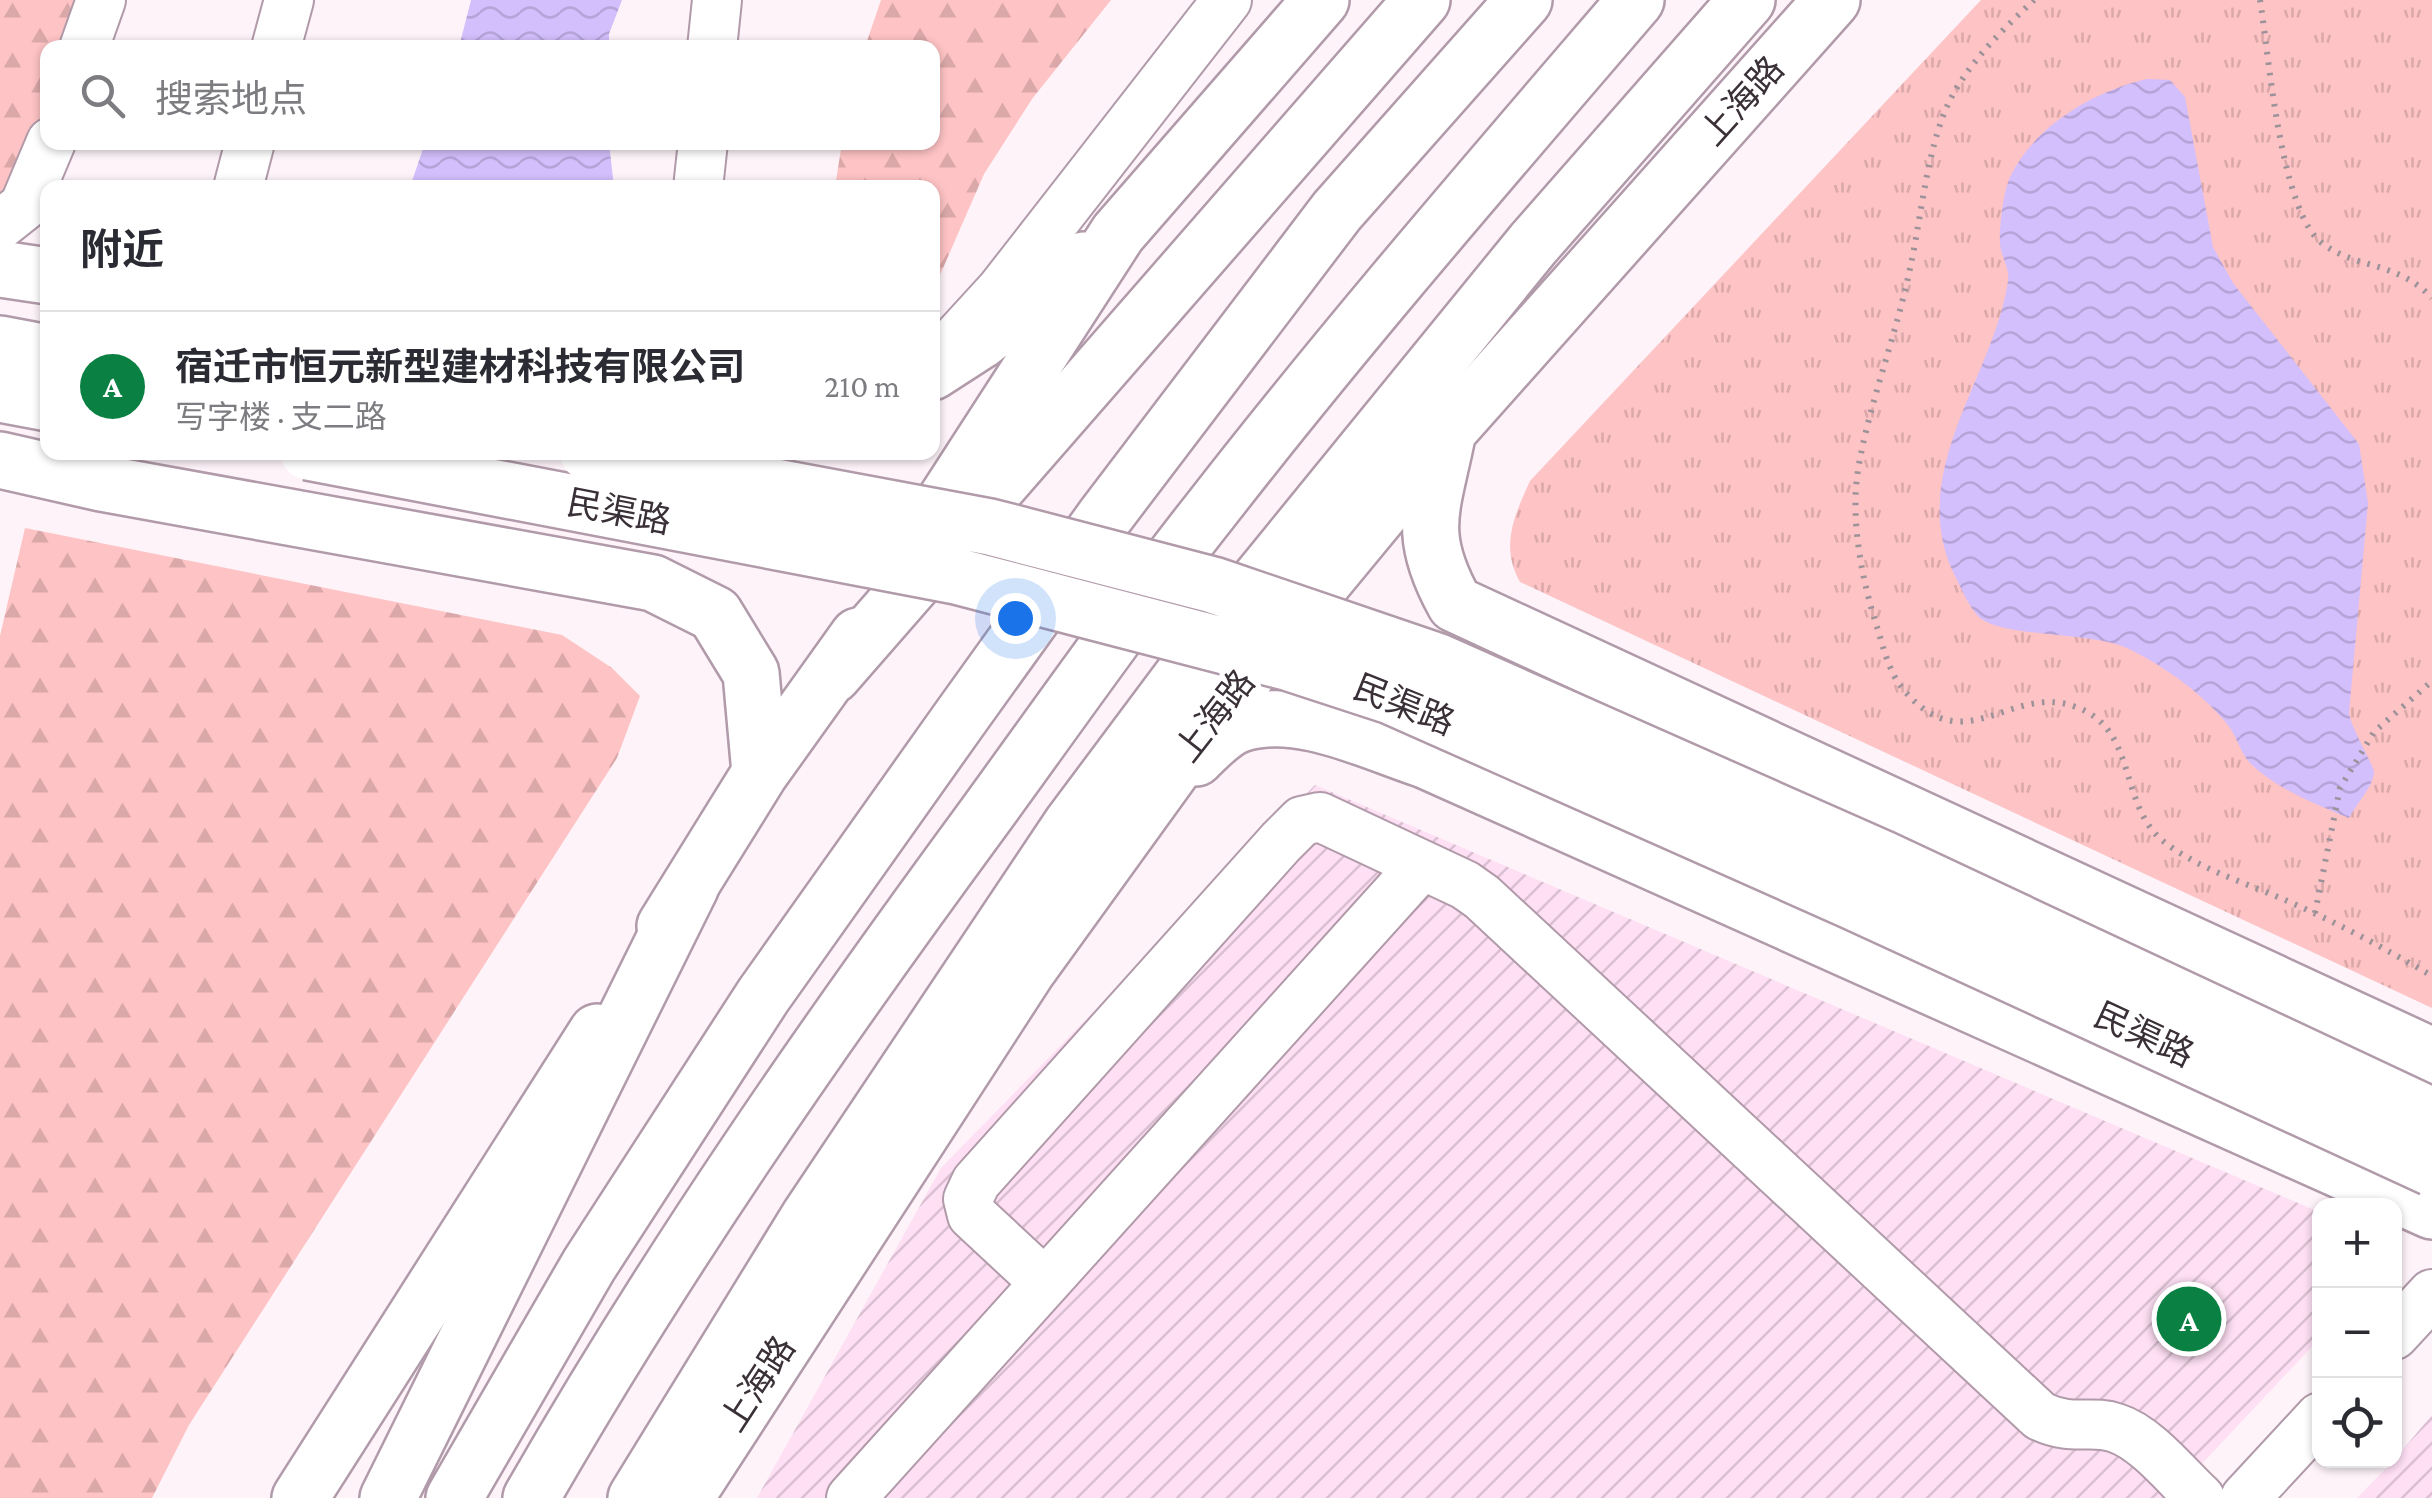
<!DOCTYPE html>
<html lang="zh">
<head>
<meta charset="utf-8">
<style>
	:root { --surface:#fff; --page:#f2f2f3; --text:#2b2b33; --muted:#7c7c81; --line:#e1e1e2; --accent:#0b8043 }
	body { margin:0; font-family:"Crimson Pro","Noto Sans SC",serif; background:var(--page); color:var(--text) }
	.controls { position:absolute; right:30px; bottom:30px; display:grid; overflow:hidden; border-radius:20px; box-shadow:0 2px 8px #0004 }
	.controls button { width:90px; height:90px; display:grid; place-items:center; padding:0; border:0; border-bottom:2px solid var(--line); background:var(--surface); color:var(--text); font:50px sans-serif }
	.you { position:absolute; left:1015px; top:618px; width:35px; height:35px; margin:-25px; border:8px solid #fff; border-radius:50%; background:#1a73e8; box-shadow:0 0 0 15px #1a73e833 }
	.badge { display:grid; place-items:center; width:65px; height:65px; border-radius:50%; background:var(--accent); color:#fff; font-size:32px; font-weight:700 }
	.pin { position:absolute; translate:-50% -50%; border:5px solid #fff; box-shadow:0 2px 10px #0006 }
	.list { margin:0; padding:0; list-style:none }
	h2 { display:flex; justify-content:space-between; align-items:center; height:130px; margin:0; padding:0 40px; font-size:42px }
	h2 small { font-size:32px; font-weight:400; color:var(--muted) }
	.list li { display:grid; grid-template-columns:65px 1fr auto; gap:30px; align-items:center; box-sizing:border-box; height:150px; padding:0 40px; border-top:2px solid var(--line) }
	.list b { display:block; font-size:38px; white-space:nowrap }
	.list p { margin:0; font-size:32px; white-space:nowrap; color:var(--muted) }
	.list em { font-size:32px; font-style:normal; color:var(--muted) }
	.icon { flex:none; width:55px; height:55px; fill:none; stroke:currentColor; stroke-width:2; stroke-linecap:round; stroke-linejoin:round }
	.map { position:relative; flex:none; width:2432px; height:1498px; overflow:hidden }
	.search { position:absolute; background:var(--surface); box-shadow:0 2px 8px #0004; left:40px; top:40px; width:900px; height:110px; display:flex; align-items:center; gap:25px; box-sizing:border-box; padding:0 35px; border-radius:20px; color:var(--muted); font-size:38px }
	.panel { position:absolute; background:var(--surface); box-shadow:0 2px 8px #0004; left:40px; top:180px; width:900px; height:280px; border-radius:20px }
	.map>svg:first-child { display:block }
	.industrial { fill:url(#industrial-furrows) }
	.grass { fill:url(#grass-tufts) }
	.forest { fill:url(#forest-firs) }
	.water { fill:url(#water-waves) }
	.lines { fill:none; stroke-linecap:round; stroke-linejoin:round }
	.minor-casing { stroke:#b19aa9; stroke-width:52 }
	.major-casing { stroke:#b19aa9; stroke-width:60 }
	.highway-casing { stroke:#b19aa9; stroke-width:60 }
	.path { stroke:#9c9299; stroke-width:6; stroke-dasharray:2.5 8; stroke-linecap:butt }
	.minor { stroke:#fff; stroke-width:48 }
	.major { stroke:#fff; stroke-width:55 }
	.highway { stroke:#fff; stroke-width:55 }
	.major-bridge-casing { stroke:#b19aa9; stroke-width:60; stroke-linecap:butt }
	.major-bridge { stroke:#fff; stroke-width:55 }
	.labels { text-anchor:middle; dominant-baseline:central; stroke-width:10; stroke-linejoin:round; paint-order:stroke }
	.street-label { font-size:35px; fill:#3a3037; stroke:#fff }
</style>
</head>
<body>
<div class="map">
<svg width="2432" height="1498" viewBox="0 0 2432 1498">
	<defs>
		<pattern id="industrial-furrows" width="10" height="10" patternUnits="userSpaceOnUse" patternTransform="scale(2.5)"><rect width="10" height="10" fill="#fedff4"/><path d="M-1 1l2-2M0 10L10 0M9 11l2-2" fill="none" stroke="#dac0d2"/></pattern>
		<pattern id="grass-tufts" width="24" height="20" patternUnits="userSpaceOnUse" patternTransform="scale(2.5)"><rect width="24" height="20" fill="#fec3c4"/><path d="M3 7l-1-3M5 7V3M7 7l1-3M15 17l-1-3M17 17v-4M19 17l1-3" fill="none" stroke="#daa8a9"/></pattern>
		<pattern id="forest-firs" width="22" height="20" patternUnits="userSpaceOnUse" patternTransform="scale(2.5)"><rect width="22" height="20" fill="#fec3c4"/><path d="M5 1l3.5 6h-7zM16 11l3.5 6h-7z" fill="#daa8a9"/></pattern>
		<pattern id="water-waves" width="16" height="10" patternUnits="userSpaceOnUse" patternTransform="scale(2.5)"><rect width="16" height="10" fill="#d3bffc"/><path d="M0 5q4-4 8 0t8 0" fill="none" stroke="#b6a4d9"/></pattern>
	</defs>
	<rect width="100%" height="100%" fill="#fdf3f9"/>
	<!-- industrial -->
	<path class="industrial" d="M1315,785L2319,1212V1339L2170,1498H757L941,1168Z
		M2432,1415V1498H2357L2394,1460Z"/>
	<!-- grass -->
	<path class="grass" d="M1981,0H2432V1008L1520,582C1500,547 1514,516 1530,481Z"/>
	<!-- forest -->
	<path class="forest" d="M0,0H82L66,47L48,48C47,104 38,162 0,206Z
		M881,0H1111L1032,99L984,174L933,291L932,188L835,187L842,143L932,142V48L865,47Z
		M25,528L562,635L612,668L640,696L617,758L189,1425L152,1498H0V636Z"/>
	<!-- water -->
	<path class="water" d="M471,0H622L609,34V47H459Z
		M2147,79L2170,80L2185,97L2213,247L2233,283L2359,444L2368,503L2349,713C2352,731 2376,768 2374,774C2371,789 2356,805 2349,818C2314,803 2278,790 2250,763C2241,754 2237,737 2228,725C2203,694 2168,669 2133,651C2096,630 2003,639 1979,617C1969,607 1962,590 1956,578C1903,474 1994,378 2008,281C2010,268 2001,257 2000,244C1999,227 2003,193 2010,177C2034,126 2094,91 2147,79Z
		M425,143H609L614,187H410Z"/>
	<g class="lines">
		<defs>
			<path id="minor" d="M84,48L101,0
				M276,48L289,0
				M712,48L717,0
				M238,188L250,142
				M698,188L703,142
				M0,225L24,206L51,142
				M958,337L1001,290L1227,0
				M1044,1282L972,1215L968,1199L976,1182L1281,842L1302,821L1320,817L1465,885L1482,897L2040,1416C2074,1432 2090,1419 2116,1428C2147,1438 2177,1477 2200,1498
				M2394,1335L2432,1294
				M851,1498L1422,865
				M2245,1498L2320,1417"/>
			<path id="major" d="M0,269L48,276
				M0,344L48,353
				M932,372L980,341L1084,260
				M0,394L48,403
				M1447,436C1432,510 1416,534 1455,604L2432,1056
				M0,460L101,483L653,583L715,614L751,673L760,773
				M910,555L1118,233L1321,0
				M1196,758C1208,746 1224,729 1240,724C1298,705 1370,742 1425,760L2432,1211
				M665,926L760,773L858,636
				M300,1498L597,1032
				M685,1498L1027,971L1201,730L1448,431L1832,0"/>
			<path id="highway" d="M833,675L1422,0
				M388,1498L691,886
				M454,1498L589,1265L763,996L958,721L1103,519L1337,211L1524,0
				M531,1498C666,1262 821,1039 982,820C1057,717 1131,611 1210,511C1346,336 1492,168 1636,0
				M636,1498L809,1217L1071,825L1195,659L1533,244L1747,0"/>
		</defs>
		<!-- minor casing -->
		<use href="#minor" class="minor-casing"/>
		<!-- major casing -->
		<use href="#major" class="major-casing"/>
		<!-- highway casing -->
		<use href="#highway" class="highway-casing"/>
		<!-- path -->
		<path class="path" d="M2034,0C2000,32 1963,68 1945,111C1925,161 1921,221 1909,273C1895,339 1869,404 1858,470C1850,520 1862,580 1877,627C1883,646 1889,673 1903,689C1965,764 2010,682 2076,707C2138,729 2118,804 2163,841C2198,869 2244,882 2285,900C2336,922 2384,948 2432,976
			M2260,0C2269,54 2280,213 2323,244C2359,270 2397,261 2432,298
			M2315,913L2340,788L2374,732L2432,681"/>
		<!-- minor -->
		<use href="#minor" class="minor"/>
		<!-- major -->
		<use href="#major" class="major"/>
		<!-- highway -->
		<use href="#highway" class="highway"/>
		<defs>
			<path id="major-bridge" d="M308,452L956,576L1290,663L1391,696L1852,901L2432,1168
				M587,452L990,527L1213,585L1436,661L1883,859L2432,1116"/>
		</defs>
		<!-- major-bridge casing -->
		<use href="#major-bridge" class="major-bridge-casing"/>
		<!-- major-bridge -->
		<use href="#major-bridge" class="major-bridge"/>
	</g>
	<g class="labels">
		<!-- street labels -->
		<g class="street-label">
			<text transform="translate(1742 101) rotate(-48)">上海路</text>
			<text transform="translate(619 512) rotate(11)">民渠路</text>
			<text transform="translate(1404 705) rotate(22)">民渠路</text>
			<text transform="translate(1215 716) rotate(-52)">上海路</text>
			<text transform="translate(2144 1035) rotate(25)">民渠路</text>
			<text transform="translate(758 1384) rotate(-57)">上海路</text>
		</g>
	</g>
</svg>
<div class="controls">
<button>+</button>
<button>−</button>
<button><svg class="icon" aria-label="locate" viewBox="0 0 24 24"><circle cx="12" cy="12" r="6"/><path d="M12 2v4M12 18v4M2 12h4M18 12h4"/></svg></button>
</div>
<div class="you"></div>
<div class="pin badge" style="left:2189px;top:1319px">A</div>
<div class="search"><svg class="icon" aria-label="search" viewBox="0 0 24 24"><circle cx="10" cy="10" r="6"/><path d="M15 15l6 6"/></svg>搜索地点</div>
<section class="panel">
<h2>附近<small></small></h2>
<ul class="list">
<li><span class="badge">A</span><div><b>宿迁市恒元新型建材科技有限公司</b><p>写字楼 · 支二路</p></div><em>210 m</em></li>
</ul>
</section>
</div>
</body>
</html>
